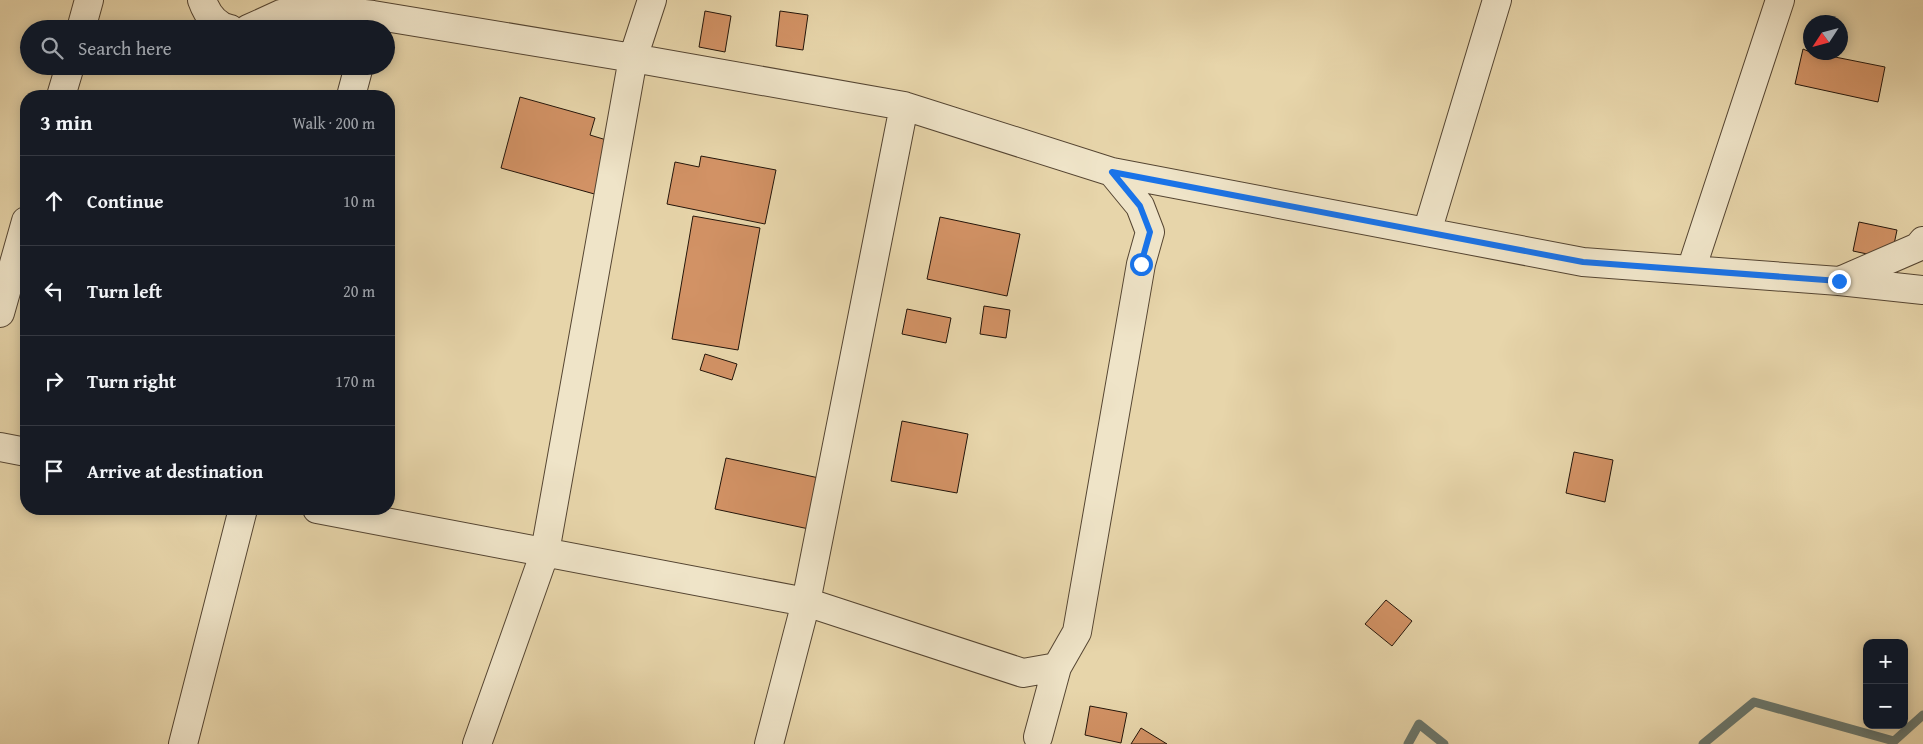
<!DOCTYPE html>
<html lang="en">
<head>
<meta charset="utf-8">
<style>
	:root { --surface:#171b24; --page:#242831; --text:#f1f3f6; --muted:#9ea1a6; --line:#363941 }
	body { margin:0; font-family:"Gentium Book Plus",serif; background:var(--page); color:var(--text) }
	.controls { position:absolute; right:15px; bottom:15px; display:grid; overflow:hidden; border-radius:10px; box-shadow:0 2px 12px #0003 }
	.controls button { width:45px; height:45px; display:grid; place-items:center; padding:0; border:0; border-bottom:1px solid var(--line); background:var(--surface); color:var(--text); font:25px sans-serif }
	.compass { position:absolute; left:1803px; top:15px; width:45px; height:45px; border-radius:50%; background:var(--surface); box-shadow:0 2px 12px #0003; rotate:234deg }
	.stop { position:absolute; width:15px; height:15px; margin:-11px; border:4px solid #1a73e8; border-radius:50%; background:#fff }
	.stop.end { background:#1a73e8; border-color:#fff; box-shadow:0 1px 5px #0008 }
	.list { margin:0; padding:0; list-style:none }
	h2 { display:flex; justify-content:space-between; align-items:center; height:65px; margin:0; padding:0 20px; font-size:21px }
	h2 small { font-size:16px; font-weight:400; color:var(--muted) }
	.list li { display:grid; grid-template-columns:32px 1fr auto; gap:15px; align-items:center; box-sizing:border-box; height:90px; padding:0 20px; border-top:1px solid var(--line) }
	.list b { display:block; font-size:19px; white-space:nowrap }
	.list em { font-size:16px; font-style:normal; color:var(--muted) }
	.icon { flex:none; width:28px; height:28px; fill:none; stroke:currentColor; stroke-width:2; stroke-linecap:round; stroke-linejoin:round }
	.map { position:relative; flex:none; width:1923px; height:744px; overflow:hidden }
	.search { position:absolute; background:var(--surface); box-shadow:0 2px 12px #0003; left:20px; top:20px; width:375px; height:55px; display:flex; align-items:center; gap:12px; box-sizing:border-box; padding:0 18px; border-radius:28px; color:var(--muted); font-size:19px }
	.panel { position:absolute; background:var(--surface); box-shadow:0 2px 12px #0003; left:20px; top:90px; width:375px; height:425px; border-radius:20px }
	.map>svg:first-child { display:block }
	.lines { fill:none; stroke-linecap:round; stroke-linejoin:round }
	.stream { stroke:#6a776d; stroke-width:9 }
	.building { fill:#d29265; stroke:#24150a }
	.minor-casing { stroke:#554532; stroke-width:30 }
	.minor { stroke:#efe4c8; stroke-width:28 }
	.route { stroke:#1a73e8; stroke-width:6 }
</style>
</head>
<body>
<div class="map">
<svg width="1923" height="744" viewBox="0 0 1923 744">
	<rect width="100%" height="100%" fill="#e7d5aa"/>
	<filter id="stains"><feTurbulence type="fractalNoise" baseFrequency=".004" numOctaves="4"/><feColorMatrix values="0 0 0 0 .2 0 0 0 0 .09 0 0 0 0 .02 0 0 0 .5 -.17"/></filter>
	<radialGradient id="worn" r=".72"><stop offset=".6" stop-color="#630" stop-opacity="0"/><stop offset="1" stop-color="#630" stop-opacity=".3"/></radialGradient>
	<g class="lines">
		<!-- stream -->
		<path class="stream" d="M1408,744L1419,724L1444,744
			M1703,744L1754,702L1894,741L1923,715"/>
	</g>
	<!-- building -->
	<path class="building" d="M705,11L731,16L725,52L699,47Z
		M780,11L808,15L803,50L776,46Z
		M1803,49L1810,52L1885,67L1878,102L1795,84Z
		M520,97L595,118L590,135L613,142L598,195L501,168Z
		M701,156L776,170L765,224L667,204L675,162L699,167Z
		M693,216L760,228L738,350L672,339Z
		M940,217L1020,234L1007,296L927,279Z
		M1859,222L1897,230L1891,259L1853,251Z
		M984,306L1010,310L1006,338L980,334Z
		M907,309L951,318L946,343L902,334Z
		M705,354L737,364L732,380L700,370Z
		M902,421L968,434L957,493L891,481Z
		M1574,452L1613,460L1605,502L1566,493Z
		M726,458L819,478L809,529L715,509Z
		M1386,600L1412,621L1392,646L1365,624Z
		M1090,706L1127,713L1121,743L1085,735Z
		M1141,728L1167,744H1131Z"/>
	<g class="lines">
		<defs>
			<path id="minor" d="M202,0C207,14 215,26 230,29
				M81,29L89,0
				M248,29L281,14L306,7L373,15L633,58L904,106L1112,172L1583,262L1839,281L1923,290
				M61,96L70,66
				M351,96L359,66
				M1427,232L1497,0
				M1691,270L1780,0
				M1842,280L1918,247L1923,241
				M0,313L26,221
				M0,447L26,452
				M317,509L806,602L1023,673L1057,667L1077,632L1141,264L1150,232L1140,206L1112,172
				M1038,737L1057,667
				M183,744L243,509
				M477,744L545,552L633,58L652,0
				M769,744L806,602L904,106"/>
		</defs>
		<!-- minor casing -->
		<use href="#minor" class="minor-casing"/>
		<!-- minor -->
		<use href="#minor" class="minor"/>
	</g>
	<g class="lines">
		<!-- route -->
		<path class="route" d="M1141,264L1150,232L1140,206L1112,172L1583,262L1839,281"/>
	</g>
	<rect width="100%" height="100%" filter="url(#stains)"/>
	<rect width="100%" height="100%" fill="url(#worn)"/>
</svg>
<div class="controls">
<button>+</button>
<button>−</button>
</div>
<svg class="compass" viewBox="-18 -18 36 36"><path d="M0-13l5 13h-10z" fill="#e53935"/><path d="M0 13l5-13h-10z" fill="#9ea1a6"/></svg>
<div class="stop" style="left:1141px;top:264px"></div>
<div class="stop end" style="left:1839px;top:281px"></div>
<div class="search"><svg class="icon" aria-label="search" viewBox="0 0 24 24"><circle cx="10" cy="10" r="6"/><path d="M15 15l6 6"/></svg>Search here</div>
<section class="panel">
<h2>3 min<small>Walk · 200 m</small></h2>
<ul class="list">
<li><svg class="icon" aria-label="ahead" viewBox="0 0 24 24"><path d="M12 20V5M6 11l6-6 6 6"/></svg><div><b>Continue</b></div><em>10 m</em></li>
<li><svg class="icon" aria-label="left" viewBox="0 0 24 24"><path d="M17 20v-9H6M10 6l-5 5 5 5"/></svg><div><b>Turn left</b></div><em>20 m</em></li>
<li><svg class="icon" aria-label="right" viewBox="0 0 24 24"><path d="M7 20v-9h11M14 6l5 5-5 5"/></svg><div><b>Turn right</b></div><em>170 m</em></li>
<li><svg class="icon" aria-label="arrive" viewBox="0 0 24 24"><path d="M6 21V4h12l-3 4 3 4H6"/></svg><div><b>Arrive at destination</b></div></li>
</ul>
</section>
</div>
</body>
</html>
